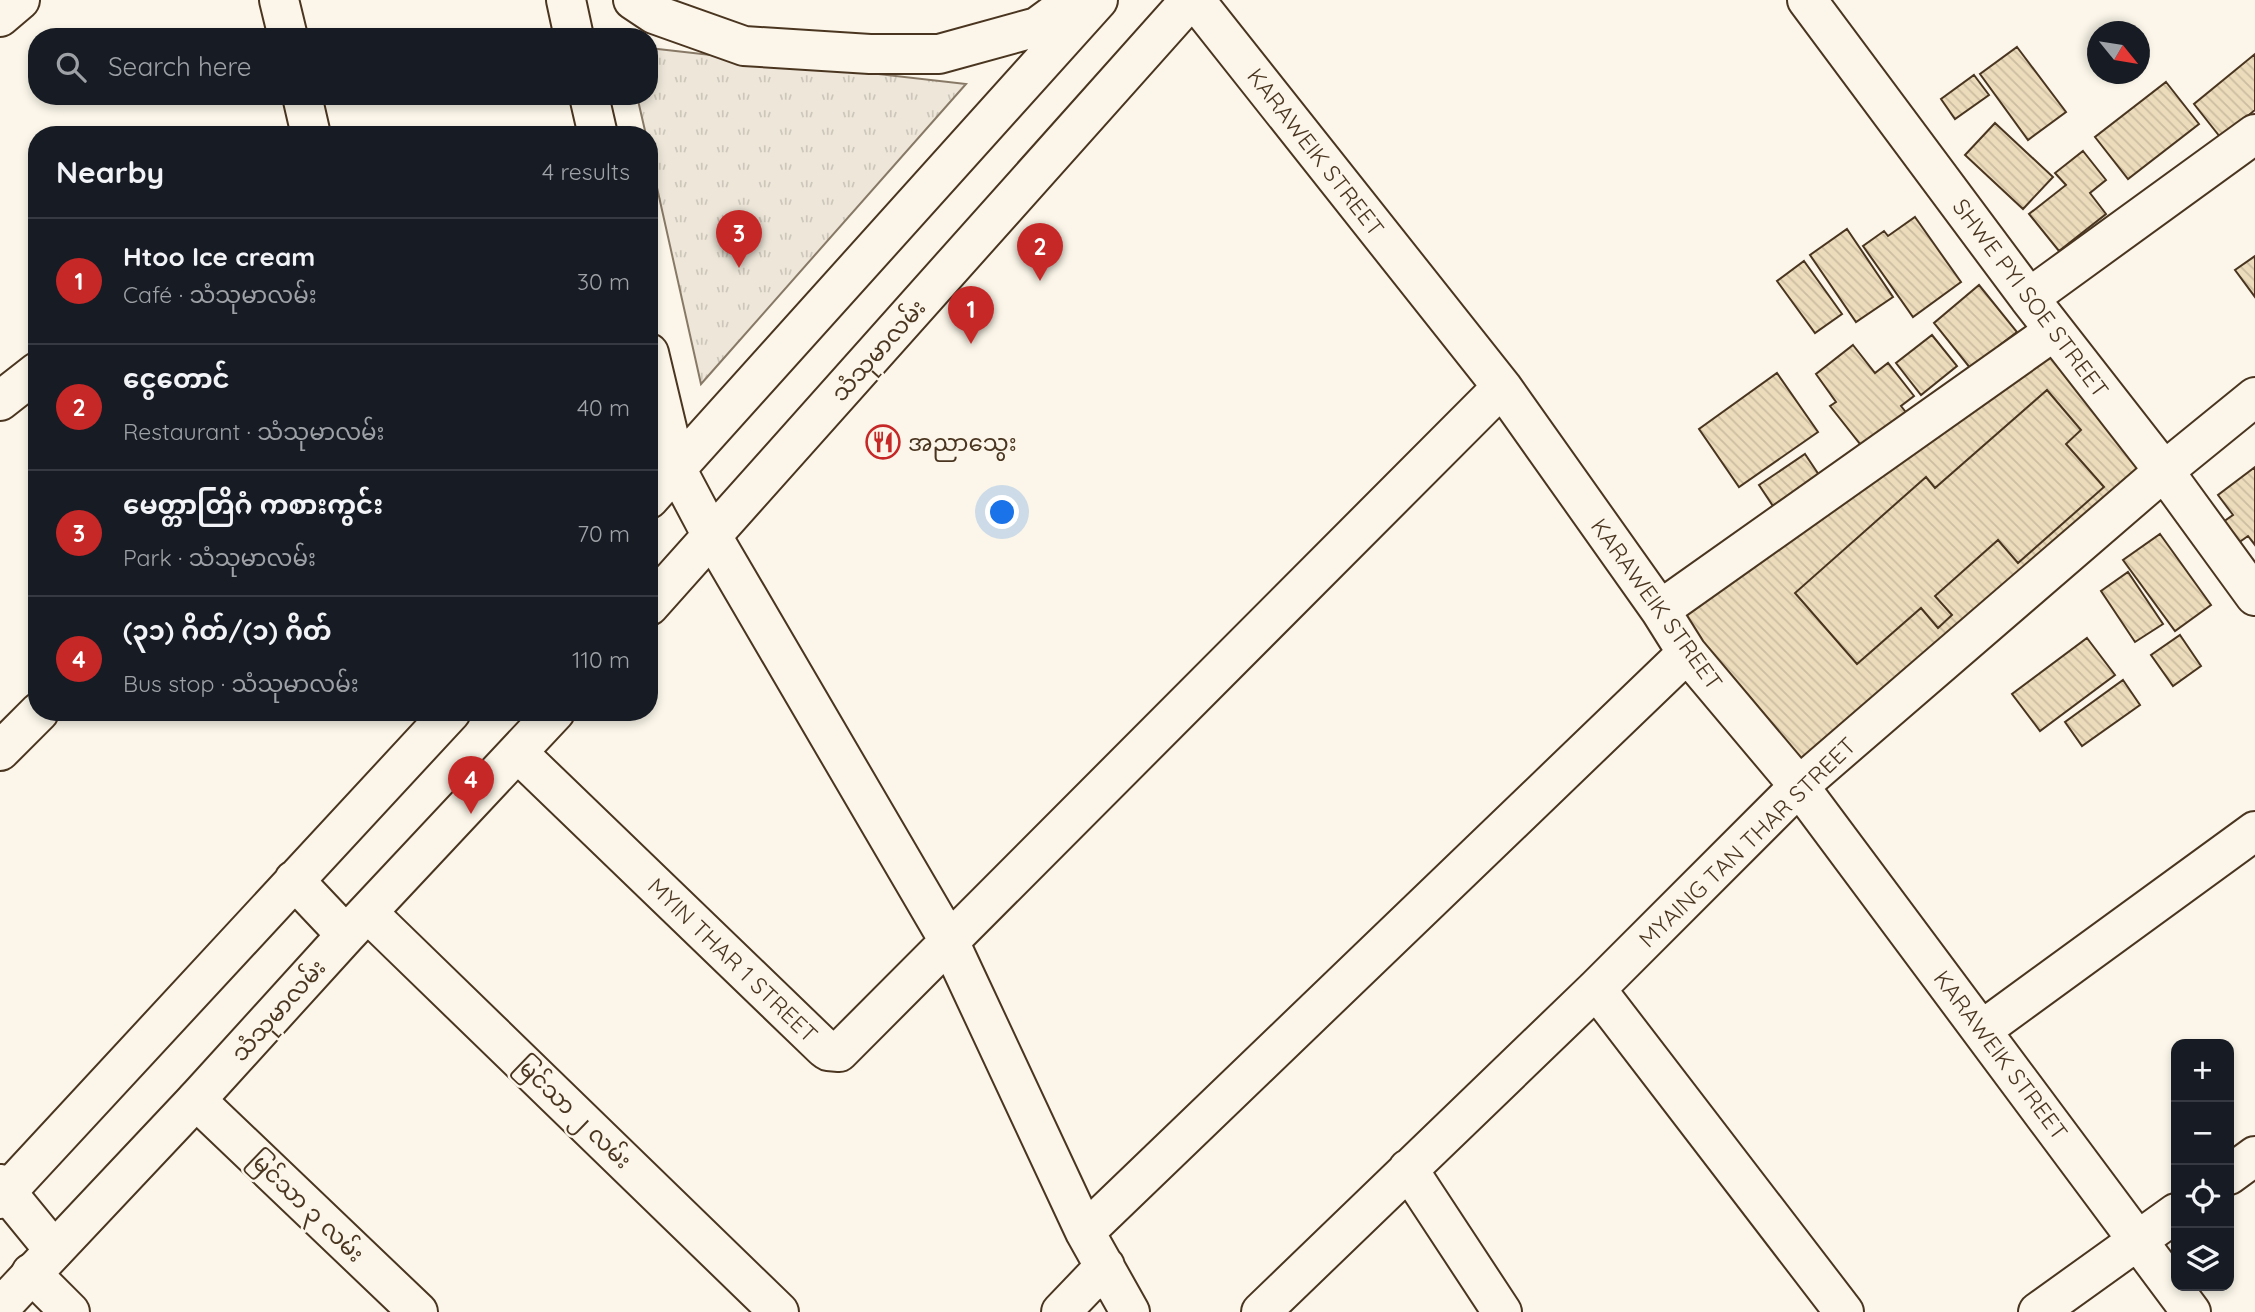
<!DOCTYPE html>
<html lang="en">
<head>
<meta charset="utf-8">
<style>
	:root { --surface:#171b24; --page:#20242c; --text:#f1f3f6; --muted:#9ea1a6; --line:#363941; --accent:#c62828 }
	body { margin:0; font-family:Quicksand,"Noto Sans Myanmar",sans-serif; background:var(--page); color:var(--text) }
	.controls { position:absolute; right:21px; bottom:21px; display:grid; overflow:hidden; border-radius:14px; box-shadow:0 4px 10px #0003 }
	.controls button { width:63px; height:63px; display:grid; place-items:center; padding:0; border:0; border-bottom:2px solid var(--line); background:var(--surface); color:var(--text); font:35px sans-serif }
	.compass { position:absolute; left:2087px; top:21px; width:63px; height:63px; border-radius:50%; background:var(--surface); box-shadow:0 4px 10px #0003; rotate:120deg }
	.you { position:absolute; left:1003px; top:513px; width:24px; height:24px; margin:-18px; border:5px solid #fff; border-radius:50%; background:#1a73e8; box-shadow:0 0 0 10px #1a73e833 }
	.badge { display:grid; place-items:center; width:46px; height:46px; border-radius:50%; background:var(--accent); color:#fff; font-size:23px; font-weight:700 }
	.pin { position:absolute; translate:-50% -58px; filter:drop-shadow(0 2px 4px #0008) }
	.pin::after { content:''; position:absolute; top:37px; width:24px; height:21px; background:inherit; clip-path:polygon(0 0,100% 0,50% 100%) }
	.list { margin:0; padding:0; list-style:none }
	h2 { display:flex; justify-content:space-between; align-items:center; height:91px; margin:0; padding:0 28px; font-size:30px }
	h2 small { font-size:23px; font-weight:400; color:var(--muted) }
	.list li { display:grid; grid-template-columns:46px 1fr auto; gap:21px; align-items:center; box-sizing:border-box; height:126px; padding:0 28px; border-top:2px solid var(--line) }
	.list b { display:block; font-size:26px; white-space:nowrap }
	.list p { margin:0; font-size:23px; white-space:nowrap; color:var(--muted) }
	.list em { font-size:23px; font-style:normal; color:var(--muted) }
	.icon { flex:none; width:38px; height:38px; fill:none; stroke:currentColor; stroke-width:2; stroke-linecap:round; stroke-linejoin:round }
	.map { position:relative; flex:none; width:2255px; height:1312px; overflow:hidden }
	.search { position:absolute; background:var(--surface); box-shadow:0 4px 10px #0003; left:28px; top:28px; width:630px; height:77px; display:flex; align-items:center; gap:18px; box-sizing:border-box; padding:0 24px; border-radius:28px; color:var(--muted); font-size:26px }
	.panel { position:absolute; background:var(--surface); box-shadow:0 4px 10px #0003; left:28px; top:126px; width:630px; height:595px; border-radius:28px }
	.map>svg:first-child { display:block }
	.park { fill:url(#park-tufts); stroke:#887966; stroke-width:2 }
	.building { fill:url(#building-back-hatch); stroke:#4a3520; stroke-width:2 }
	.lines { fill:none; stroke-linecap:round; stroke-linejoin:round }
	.minor-casing { stroke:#4a3520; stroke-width:42 }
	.major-casing { stroke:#4a3520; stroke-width:42 }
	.minor { stroke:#fbf6e9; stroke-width:38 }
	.major { stroke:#fbf6e9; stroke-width:38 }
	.labels { text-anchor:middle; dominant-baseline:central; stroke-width:5; stroke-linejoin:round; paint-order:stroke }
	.street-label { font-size:23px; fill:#4a3520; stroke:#fbf6e9 }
	.poi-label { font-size:23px; fill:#4a3520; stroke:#fbf6e9; text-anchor:start }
</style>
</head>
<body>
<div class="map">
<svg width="2255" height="1312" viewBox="0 0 2255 1312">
	<defs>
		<pattern id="park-tufts" width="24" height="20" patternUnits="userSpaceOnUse" patternTransform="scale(1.75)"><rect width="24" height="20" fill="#ede6d9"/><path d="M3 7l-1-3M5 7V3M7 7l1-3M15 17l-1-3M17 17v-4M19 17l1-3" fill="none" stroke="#cdc6ba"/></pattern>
		<pattern id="building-back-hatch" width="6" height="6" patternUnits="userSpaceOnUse" patternTransform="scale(1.75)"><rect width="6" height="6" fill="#ecdcbc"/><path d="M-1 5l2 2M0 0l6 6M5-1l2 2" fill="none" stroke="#ccbda1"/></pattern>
	</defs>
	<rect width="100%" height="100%" fill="#fbf6e9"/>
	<!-- park -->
	<path class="park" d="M649,48L966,84L701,384L649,152V135H646L637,96H649Z"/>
	<!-- building -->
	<path class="building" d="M2017,47L2066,112L2028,140L1980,74Z
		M2255,54V110L2244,119L2228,147L2194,104Z
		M1974,75L1989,95L1955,119L1941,99Z
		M2166,82L2199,124L2128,179L2095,137Z
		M1995,123L2053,177L2023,209L1965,155Z
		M2083,151L2106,180L2090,193L2106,214L2059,251L2029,214L2066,185L2055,173Z
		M1915,217L1961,282L1913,317L1863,246L1884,231L1888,236Z
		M1847,229L1893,297L1856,322L1810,255Z
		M2255,256V297L2235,270Z
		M1804,261L1842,314L1815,333L1777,281Z
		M1979,285L2017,332L2000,345L2008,355L1979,379L1934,323Z
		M2054,331L2164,471L1799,786L1660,610Z
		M1932,335L1957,366L1921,395L1896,363Z
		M1853,345L1875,373L1888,363L1914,396L1901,406L1912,420L1868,454L1830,406L1836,402L1816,374Z
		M1777,373L1818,432L1739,487L1699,429Z
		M2047,390L2081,430L2066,444L2104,487L2018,563L1998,540L1935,596L1952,615L1938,628L1921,608L1857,664L1795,593L1926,477L1935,488Z
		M1805,454L1819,475L1773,506L1759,485Z
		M2255,467V545L2248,536L2238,543L2223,522L2233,515L2218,495Z
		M2160,534L2211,605L2175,631L2123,560Z
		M2128,572L2163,624L2135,642L2101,591Z
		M2180,635L2201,666L2173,686L2151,655Z
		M2087,638L2115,675L2040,731L2012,694Z
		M2123,680L2140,705L2082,746L2065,722Z"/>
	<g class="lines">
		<defs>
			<path id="minor" d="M279,0L288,37
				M1195,0L1502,387L1660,610L1687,653L1799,786L2191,1312
				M1807,0L2029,298L2164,471L2255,596
				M0,17L20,0
				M302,96L311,135
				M2029,298L2255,134
				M0,401L37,372
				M712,536L949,941L1085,1232L1130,1312
				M1660,610L2054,331
				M0,751L39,712
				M518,753L824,1048L828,1051L839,1052L1502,387
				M368,913L779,1312
				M1596,989L1844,1312
				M1982,1030L2255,831
				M196,1100L418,1312
				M1408,1169L1502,1312
				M2229,1175L2255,1156
				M0,1184L54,1250
				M1085,1232L1687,653
				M31,1273L70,1312
				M1061,1312L1105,1266
				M1261,1312L1596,989L1799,786L2164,471L2255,397
				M2038,1312L2176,1213"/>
			<path id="major" d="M566,0L574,37
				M633,0L654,14L744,46L870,54H939L1037,27L1074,0
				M589,96L598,135
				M649,353L677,470L712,536
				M649,499L1098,0
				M649,606L1190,0
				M294,880L346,935
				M0,1199L451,712
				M0,1308L196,1100L346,935L555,712"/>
		</defs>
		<!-- minor casing -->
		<use href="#minor" class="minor-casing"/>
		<!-- major casing -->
		<use href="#major" class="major-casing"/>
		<!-- minor -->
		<use href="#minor" class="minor"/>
		<!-- major -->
		<use href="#major" class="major"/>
	</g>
	<!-- icons -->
	<defs>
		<symbol id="restaurant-ring" viewBox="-11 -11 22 22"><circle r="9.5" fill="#fbf6e9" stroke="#c62828" stroke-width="1.5"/><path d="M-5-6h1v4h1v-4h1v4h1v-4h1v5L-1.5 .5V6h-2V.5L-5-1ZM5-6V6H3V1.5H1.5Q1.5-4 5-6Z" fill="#c62828"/></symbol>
	</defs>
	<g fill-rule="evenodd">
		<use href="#restaurant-ring" x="864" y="423" width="38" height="38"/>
	</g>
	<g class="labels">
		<!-- street labels -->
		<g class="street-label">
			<text transform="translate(1316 152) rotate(52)">KARAWEIK STREET</text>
			<text transform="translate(2031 298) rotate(53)">SHWE PYI SOE STREET</text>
			<text transform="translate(878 350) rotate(-48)">သံသုမာလမ်း</text>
			<text transform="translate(1657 604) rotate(54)">KARAWEIK STREET</text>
			<text transform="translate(1747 842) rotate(-44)">MYAING TAN THAR STREET</text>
			<text transform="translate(733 960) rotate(44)">MYIN THAR 1 STREET</text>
			<text transform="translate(278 1010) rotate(-48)">သံသုမာလမ်း</text>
			<text transform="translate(2001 1055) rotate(53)">KARAWEIK STREET</text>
			<text transform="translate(574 1112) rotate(44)">မြင်သာ ၂ လမ်း</text>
			<text transform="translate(307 1206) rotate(44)">မြင်သာ ၃ လမ်း</text>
		</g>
		<!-- poi labels -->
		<g class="poi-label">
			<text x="908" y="442">အညာသွေး</text>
		</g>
	</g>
</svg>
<div class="controls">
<button>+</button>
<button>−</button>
<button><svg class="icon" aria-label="locate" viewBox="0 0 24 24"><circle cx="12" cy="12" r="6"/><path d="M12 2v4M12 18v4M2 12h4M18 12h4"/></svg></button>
<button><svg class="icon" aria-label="layers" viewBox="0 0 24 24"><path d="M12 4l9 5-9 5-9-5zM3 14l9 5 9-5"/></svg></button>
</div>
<svg class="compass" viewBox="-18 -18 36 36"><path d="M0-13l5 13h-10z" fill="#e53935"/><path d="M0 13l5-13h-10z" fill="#9ea1a6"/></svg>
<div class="you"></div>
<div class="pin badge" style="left:971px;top:344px">1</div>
<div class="pin badge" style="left:1040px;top:281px">2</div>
<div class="pin badge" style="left:739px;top:268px">3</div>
<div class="pin badge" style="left:471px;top:814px">4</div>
<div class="search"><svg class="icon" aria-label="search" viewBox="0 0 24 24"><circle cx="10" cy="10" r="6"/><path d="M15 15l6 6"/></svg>Search here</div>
<section class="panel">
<h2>Nearby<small>4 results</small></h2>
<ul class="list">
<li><span class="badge">1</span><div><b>Htoo Ice cream</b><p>Café · သံသုမာလမ်း</p></div><em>30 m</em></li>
<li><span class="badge">2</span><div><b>ငွေတောင်</b><p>Restaurant · သံသုမာလမ်း</p></div><em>40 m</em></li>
<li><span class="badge">3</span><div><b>မေတ္တာတြိဂံ ကစားကွင်း</b><p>Park · သံသုမာလမ်း</p></div><em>70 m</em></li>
<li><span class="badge">4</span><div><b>(၃၁) ဂိတ်/(၁) ဂိတ်</b><p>Bus stop · သံသုမာလမ်း</p></div><em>110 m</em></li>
</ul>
</section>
</div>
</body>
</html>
